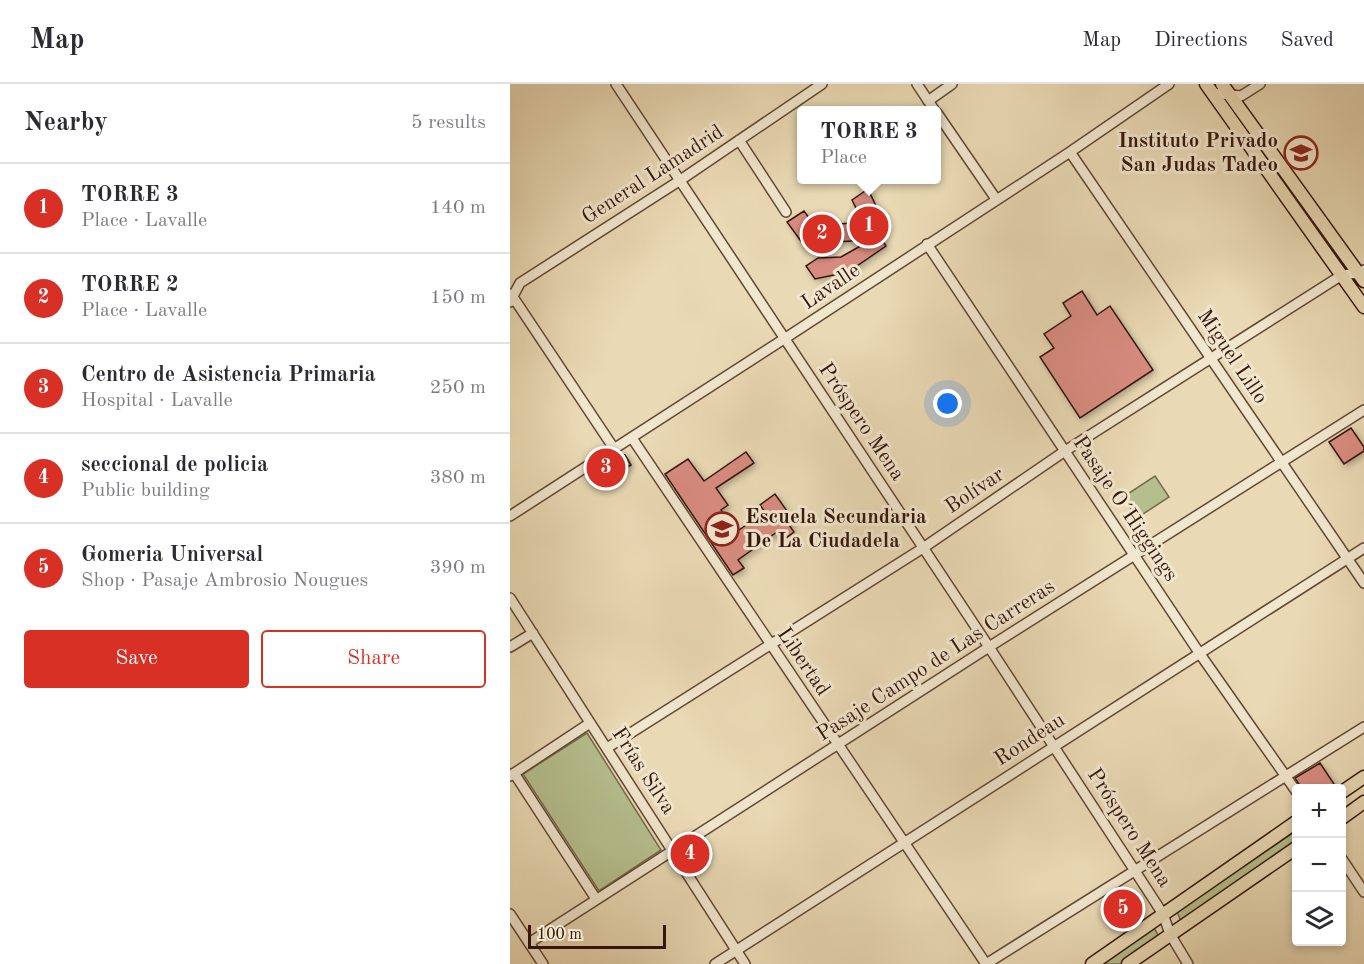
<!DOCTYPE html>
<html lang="en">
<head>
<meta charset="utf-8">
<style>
	:root { --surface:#fff; --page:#f7f7f7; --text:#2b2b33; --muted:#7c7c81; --line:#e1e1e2; --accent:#d93025 }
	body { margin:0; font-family:"Old Standard TT",serif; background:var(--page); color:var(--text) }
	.controls { position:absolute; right:18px; bottom:18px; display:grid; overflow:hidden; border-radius:6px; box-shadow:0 3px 9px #0003 }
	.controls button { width:54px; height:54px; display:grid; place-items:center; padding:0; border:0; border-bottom:2px solid var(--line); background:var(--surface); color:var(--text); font:30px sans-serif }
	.scale { position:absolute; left:18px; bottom:15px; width:138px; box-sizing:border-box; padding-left:6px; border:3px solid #36170a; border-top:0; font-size:16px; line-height:21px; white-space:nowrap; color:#36170a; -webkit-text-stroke:4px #f1e6ce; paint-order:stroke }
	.you { position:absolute; left:438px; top:320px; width:21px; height:21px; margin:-15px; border:4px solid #fff; border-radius:50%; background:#1a73e8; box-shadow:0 0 0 9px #1a73e833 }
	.badge { display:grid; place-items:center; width:39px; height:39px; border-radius:50%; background:var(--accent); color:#fff; font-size:20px; font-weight:700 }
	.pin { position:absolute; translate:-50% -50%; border:3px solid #fff; box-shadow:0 2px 6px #0006 }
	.popup { position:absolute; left:287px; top:22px; width:144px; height:78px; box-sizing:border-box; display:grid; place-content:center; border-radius:6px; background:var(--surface); filter:drop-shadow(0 2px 4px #0005); font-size:20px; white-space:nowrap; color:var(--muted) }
	.popup b { font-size:22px; color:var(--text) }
	.popup::after { content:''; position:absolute; left:50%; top:100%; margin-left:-12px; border:12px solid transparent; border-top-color:var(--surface) }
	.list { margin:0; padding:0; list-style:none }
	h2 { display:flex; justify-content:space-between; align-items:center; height:78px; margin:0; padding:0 24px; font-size:26px }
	h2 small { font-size:20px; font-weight:400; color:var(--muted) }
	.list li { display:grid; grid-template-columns:39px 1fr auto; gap:18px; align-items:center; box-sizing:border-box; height:90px; padding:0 24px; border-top:2px solid var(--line) }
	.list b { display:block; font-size:22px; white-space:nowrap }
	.list p { margin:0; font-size:20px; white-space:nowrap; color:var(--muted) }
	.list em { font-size:20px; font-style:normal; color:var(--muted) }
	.actions { display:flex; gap:12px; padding:18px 24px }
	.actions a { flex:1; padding:14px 0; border:2px solid var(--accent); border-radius:6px; text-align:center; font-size:21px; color:var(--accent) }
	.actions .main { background:var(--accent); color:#fff }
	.icon { flex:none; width:33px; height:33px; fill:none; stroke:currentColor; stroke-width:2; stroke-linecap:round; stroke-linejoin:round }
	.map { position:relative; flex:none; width:854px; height:880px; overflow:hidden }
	header { display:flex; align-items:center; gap:36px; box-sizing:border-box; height:84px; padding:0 30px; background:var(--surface); border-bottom:2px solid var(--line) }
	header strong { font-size:28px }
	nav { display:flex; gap:33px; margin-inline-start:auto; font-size:21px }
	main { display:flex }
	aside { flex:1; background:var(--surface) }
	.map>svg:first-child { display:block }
	.green { fill:#b5bf8e; stroke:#766b4c; stroke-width:1.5 }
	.building { fill:#d78b7f; stroke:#36170a; stroke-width:1.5; filter:url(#shadow) }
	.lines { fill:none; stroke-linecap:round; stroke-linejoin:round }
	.minor-casing { stroke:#634834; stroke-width:12 }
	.major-casing { stroke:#36170a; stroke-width:15 }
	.minor { stroke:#f1e6ce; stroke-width:9 }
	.major { stroke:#e9d9b4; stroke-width:12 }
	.labels { text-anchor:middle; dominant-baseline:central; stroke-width:6; stroke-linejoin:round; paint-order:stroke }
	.poi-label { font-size:21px; font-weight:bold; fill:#36170a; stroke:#f1e6ce; text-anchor:end }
	.street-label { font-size:21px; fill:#36170a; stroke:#f1e6ce }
</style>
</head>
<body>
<header>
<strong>Map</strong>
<nav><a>Map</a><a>Directions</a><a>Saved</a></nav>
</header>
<main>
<aside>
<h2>Nearby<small>5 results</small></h2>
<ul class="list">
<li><span class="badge">1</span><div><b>TORRE 3</b><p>Place · Lavalle</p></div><em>140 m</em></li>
<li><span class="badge">2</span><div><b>TORRE 2</b><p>Place · Lavalle</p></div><em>150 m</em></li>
<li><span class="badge">3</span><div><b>Centro de Asistencia Primaria</b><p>Hospital · Lavalle</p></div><em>250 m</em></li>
<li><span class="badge">4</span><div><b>seccional de policia</b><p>Public building</p></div><em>380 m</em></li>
<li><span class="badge">5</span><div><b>Gomeria Universal</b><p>Shop · Pasaje Ambrosio Nougues</p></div><em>390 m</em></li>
</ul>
<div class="actions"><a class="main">Save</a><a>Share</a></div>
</aside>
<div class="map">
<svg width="854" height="880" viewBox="0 0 854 880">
	<defs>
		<filter id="shadow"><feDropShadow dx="2.5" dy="2.5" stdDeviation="3" flood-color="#0004"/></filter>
	</defs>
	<rect width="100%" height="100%" fill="#e9d9b4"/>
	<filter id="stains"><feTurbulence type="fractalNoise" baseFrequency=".00333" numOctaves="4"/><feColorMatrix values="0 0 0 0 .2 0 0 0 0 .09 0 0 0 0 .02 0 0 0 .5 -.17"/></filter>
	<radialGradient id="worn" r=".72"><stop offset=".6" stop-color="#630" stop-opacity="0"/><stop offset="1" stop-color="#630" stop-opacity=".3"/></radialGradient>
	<!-- green -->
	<path class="green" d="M645,392L659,413L627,434L613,413Z
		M77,649L151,766L89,807L13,690Z
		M786,747V759L671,837L667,828Z
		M644,844L650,854L612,880H592Z"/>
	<!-- building -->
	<path class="building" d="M358,105L366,122L369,151L376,162L338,188L305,195L296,182L308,174L331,173L361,156L305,159L296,164L277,138L294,127L305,142L353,138L342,116Z
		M572,207L587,231L600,222L643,286L570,334L530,273L544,264L534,250L561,232L553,219Z
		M841,344L854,363V367L834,380L819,358Z
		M236,368L244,379L206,404L218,421L211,426L226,448L255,428L250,421L265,410L284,437L279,441L284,448L273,456L267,448L228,476L234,484L223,491L155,390L178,375L194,397Z
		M110,370L115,371L121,381L91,399L84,386Z
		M810,679L826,703L792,705L785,694Z"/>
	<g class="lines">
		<defs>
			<path id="minor" d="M106,0L479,563L653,830L660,850L678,880
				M407,0L425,27
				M702,9L731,12L750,0
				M418,17L442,0
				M427,29L486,115
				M229,56L276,128
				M560,68L854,499
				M417,160L690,570L786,707
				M1,210L105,366
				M0,218L10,199L169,97L312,0
				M122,354L476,880
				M0,432L274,255L560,68L659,0
				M0,514L235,880
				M0,563L23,549
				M97,664L413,464L555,367L832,191L849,189L854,186
				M4,689L86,815
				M0,692L80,639
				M832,775L854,808
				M0,830L33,880
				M19,859L479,563L854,326
				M205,880L854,464
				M476,880L854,643"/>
			<path id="major" d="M696,0L854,223
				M712,0L854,197
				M832,708L854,693
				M832,734L854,718
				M582,880L786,738
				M618,880L786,764"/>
		</defs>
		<!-- minor casing -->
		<use href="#minor" class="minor-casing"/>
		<!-- major casing -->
		<use href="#major" class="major-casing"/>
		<!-- minor -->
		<use href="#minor" class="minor"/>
		<!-- major -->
		<use href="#major" class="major"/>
	</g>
	<!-- icons -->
	<defs>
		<symbol id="university-ring" viewBox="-11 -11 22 22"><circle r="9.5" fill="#f1e6ce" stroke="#8f2418" stroke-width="1.5"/><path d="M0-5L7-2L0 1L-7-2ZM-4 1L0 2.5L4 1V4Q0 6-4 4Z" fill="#8f2418"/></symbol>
		<symbol id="school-ring" viewBox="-11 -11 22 22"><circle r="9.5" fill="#f1e6ce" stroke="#8f2418" stroke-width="1.5"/><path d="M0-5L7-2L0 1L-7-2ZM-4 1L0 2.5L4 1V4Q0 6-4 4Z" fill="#8f2418"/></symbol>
	</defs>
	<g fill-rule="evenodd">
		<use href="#university-ring" x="772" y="50" width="38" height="38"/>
		<use href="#school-ring" x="193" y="426" width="38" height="38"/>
	</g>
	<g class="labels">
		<!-- poi labels -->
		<g class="poi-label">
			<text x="768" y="57">Instituto Privado<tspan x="768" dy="24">San Judas Tadeo</tspan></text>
			<text x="235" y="433" text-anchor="start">Escuela Secundaria<tspan x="235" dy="24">De La Ciudadela</tspan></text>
		</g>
		<!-- street labels -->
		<g class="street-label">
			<text transform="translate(143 91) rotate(-33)">General Lamadrid</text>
			<text transform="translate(321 203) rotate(-34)">Lavalle</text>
			<text transform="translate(722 273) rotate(56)">Miguel Lillo</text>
			<text transform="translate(351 338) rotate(56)">Próspero Mena</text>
			<text transform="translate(465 407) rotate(-34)">Bolívar</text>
			<text transform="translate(615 425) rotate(56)">Pasaje O´Higgings</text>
			<text transform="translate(426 577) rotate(-33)">Pasaje Campo de Las Carreras</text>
			<text transform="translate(293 578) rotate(56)">Libertad</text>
			<text transform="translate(520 656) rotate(-33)">Rondeau</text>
			<text transform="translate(133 687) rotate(57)">Frías Silva</text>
			<text transform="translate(619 744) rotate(57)">Próspero Mena</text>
		</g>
	</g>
	<rect width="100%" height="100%" filter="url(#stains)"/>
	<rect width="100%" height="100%" fill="url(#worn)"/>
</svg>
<div class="controls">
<button>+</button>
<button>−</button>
<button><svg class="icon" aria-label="layers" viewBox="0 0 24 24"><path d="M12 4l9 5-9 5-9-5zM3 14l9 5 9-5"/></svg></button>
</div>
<div class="scale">100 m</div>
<div class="you"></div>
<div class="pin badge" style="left:359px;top:142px">1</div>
<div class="popup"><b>TORRE 3</b>Place</div>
<div class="pin badge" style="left:312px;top:150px">2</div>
<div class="pin badge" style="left:96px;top:384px">3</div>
<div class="pin badge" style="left:180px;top:770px">4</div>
<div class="pin badge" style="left:613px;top:825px">5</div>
</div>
</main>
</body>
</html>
